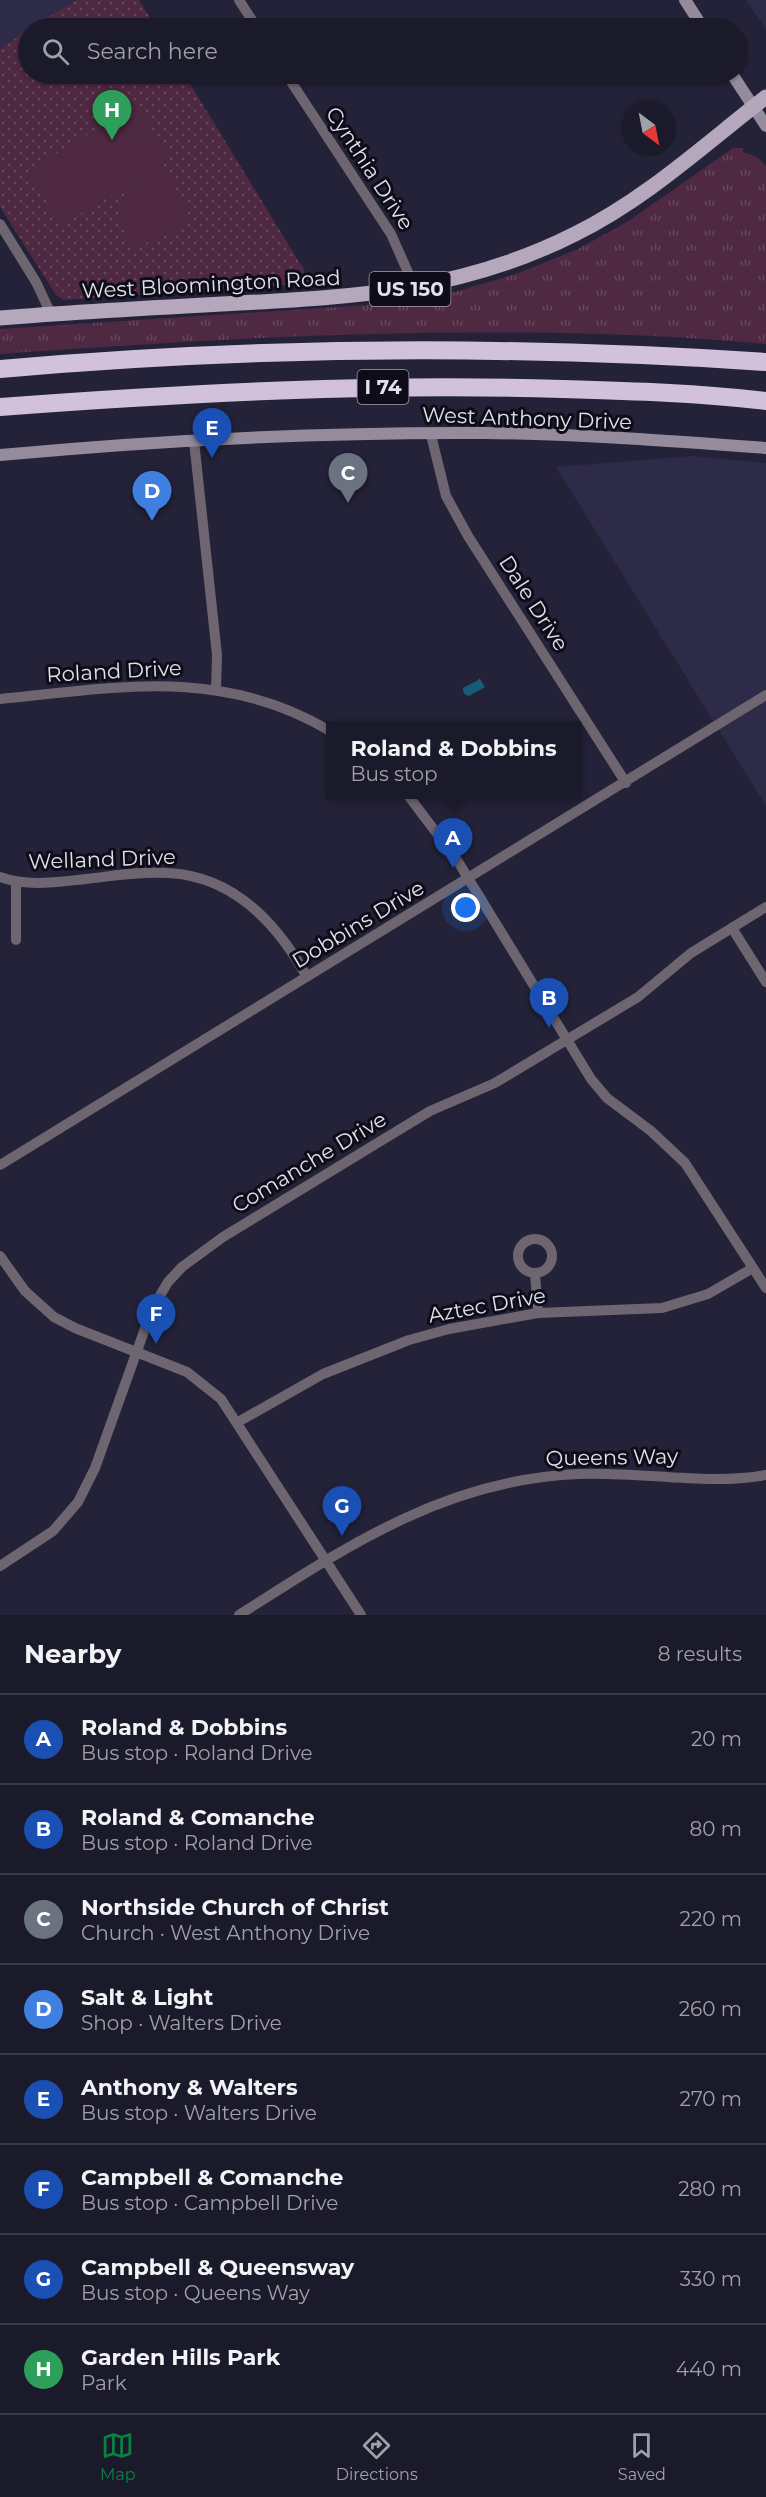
<!DOCTYPE html>
<html lang="en">
<head>
<meta charset="utf-8">
<style>
	:root { --surface:#1b1a2a; --page:#282736; --text:#f1f3f6; --muted:#a0a1a8; --line:#393847; --accent:#0b8043 }
	body { margin:0; font-family:Montserrat,sans-serif; background:var(--page); color:var(--text) }
	.compass { position:absolute; left:622px; top:102px; width:54px; height:54px; border-radius:50%; background:var(--surface); box-shadow:0 2px 4px #0004; rotate:148deg }
	.you { position:absolute; left:466px; top:908px; width:21px; height:21px; margin:-15px; border:4px solid #fff; border-radius:50%; background:#1a73e8; box-shadow:0 0 0 9px #1a73e833 }
	.badge { display:grid; place-items:center; width:39px; height:39px; border-radius:50%; background:var(--accent); color:#fff; font-size:20px; font-weight:700 }
	.pin { position:absolute; translate:-50% -50px; filter:drop-shadow(0 2px 3px #0008) }
	.pin::after { content:''; position:absolute; top:32px; width:21px; height:18px; background:inherit; clip-path:polygon(0 0,100% 0,50% 100%) }
	.popup { position:absolute; left:326px; top:721px; width:255px; height:78px; box-sizing:border-box; display:grid; place-content:center; border-radius:0px; background:var(--surface); filter:drop-shadow(0 2px 4px #0005); font-size:20px; white-space:nowrap; color:var(--muted) }
	.popup b { font-size:22px; color:var(--text) }
	.popup::after { content:''; position:absolute; left:50%; top:100%; margin-left:-12px; border:12px solid transparent; border-top-color:var(--surface) }
	.list { margin:0; padding:0; list-style:none }
	h2 { display:flex; justify-content:space-between; align-items:center; height:78px; margin:0; padding:0 24px; font-size:26px }
	h2 small { font-size:20px; font-weight:400; color:var(--muted) }
	.list li { display:grid; grid-template-columns:39px 1fr auto; gap:18px; align-items:center; box-sizing:border-box; height:90px; padding:0 24px; border-top:2px solid var(--line) }
	.list b { display:block; font-size:22px; white-space:nowrap }
	.list p { margin:0; font-size:20px; white-space:nowrap; color:var(--muted) }
	.list em { font-size:20px; font-style:normal; color:var(--muted) }
	.icon { flex:none; width:33px; height:33px; fill:none; stroke:currentColor; stroke-width:2; stroke-linecap:round; stroke-linejoin:round }
	.map { position:relative; flex:none; width:766px; height:1615px; overflow:hidden }
	.search { position:absolute; background:var(--surface); box-shadow:0 2px 4px #0004; left:18px; right:18px; top:18px; height:66px; display:flex; align-items:center; gap:15px; box-sizing:border-box; padding:0 21px; border-radius:33px; color:var(--muted); font-size:22px }
	.sheet { height:798px; background:var(--surface) }
	nav { display:flex; justify-content:space-around; align-items:center; box-sizing:border-box; height:84px; border-top:2px solid var(--line); background:var(--surface); font-size:16px; color:var(--muted) }
	nav a { display:grid; justify-items:center; gap:3px }
	nav .on { color:var(--accent) }
	.map>svg:first-child { display:block }
	.built { fill:#2d2b47 }
	.grass { fill:url(#grass-tufts) }
	.park { fill:url(#park-dots) }
	.pitch { fill:#4f2842 }
	.water { fill:url(#water-ripples) }
	.lines { fill:none; stroke-linecap:round; stroke-linejoin:round }
	.street { stroke:#6d6670; stroke-width:10 }
	.secondary { stroke:#958b9b; stroke-width:12 }
	.primary { stroke:#b5a7bc; stroke-width:15 }
	.highway { stroke:#d1c1db; stroke-width:18 }
	.labels { text-anchor:middle; dominant-baseline:central; stroke-width:6; stroke-linejoin:round; paint-order:stroke }
	.shield { fill:#0e0d17; stroke:#a1a1ae; stroke-width:1.5 }
	.shield-label { font-size:20px; font-weight:bold; fill:#e0e0ee }
	.street-label { font-size:21px; fill:#e0e0ee; stroke:#0e0d17 }
</style>
</head>
<body>
<div class="map">
<svg width="766" height="1615" viewBox="0 0 766 1615">
	<defs>
		<pattern id="grass-tufts" width="24" height="20" patternUnits="userSpaceOnUse" patternTransform="scale(1.5)"><rect width="24" height="20" fill="#4f2842"/><path d="M3 7l-1-3M5 7V3M7 7l1-3M15 17l-1-3M17 17v-4M19 17l1-3" fill="none" stroke="#68475e"/></pattern>
		<pattern id="park-dots" width="8" height="8" patternUnits="userSpaceOnUse" patternTransform="scale(1.5)"><rect width="8" height="8" fill="#4f2842"/><path d="M2 2h.1M6 6h.1" fill="none" stroke="#68475e" stroke-width="1.8" stroke-linecap="round"/></pattern>
		<pattern id="water-ripples" width="26" height="14" patternUnits="userSpaceOnUse" patternTransform="scale(1.5)"><rect width="26" height="14" fill="#165b78"/><path d="M2 4q2-2 4 0t4 0M15 11q2-2 4 0t4 0" fill="none" stroke="#38728c"/></pattern>
	</defs>
	<rect width="100%" height="100%" fill="#242238"/>
	<!-- built -->
	<path class="built" d="M0,0H76L0,49Z
		M746,0H766V29Z
		M694,456L766,463V806L556,467Z"/>
	<!-- grass -->
	<path class="grass" d="M733,148H743V152L757,157L766,166V344C510,321 255,336 0,354V329L383,304L451,293L516,274L578,249L627,222Z"/>
	<!-- park -->
	<path class="park" d="M76,0H139L156,28H31Z
		M28,30V74H184L312,283L64,300L56,295L0,207V49Z"/>
	<!-- pitch -->
	<path class="pitch" d="M138,105L170,160L150,172L165,167L190,218L182,229L133,248C117,221 112,206 134,182L61,225L28,170Z"/>
	<!-- water -->
	<path class="water" d="M480,679L485,687L469,696L464,694L463,688Z"/>
	<g class="lines">
		<!-- street -->
		<path class="street" d="M239,0L257,28
			M286,74L391,234L415,288
			M0,224L36,282L51,314
			M431,435L446,496L468,536L626,783
			M194,441L217,655L216,689
			M0,699C118,687 223,667 330,731
			M407,794L457,860L591,1079L607,1098L651,1131L685,1163L766,1288
			M0,877C28,887 57,882 86,879C113,876 141,871 168,873C233,876 277,923 307,977
			M16,882V940
			M732,928L766,982
			M0,1165L766,695
			M518 1256a17 17 0 1 1 34 0a17 17 0 1 1-34 0Z
			M0,1256L25,1291L54,1317L75,1328L187,1372L221,1399L361,1615
			M535,1273L538,1313
			M238,1422L323,1374L409,1340L449,1329L538,1313L662,1308L708,1294L753,1268
			M0,1566L53,1531L78,1502L95,1468L152,1309L168,1282L182,1267L223,1237L430,1111L495,1083L638,997L691,953L766,907
			M239,1615C347,1546 447,1479 579,1474C639,1471 708,1486 766,1475"/>
		<!-- secondary -->
		<path class="secondary" d="M685,0L703,28
			M732,74L766,126
			M0,455C161,440 323,432 485,433C578,434 673,441 766,448"/>
		<!-- primary -->
		<path class="primary" d="M0,318C74,312 148,308 222,304C350,297 458,293 575,234C646,199 704,145 766,97"/>
		<!-- highway -->
		<path class="highway" d="M0,369C255,346 511,345 766,362
			M0,407C187,393 374,383 562,389C630,391 699,393 766,401"/>
	</g>
	<g class="labels">
		<!-- shield labels -->
		<g class="shield">
			<rect x="369.5" y="272" width="81" height="34" rx="4.5"/>
			<rect x="357.5" y="370" width="51" height="34" rx="4.5"/>
		</g>
		<g class="shield-label">
			<text x="410" y="289">US 150</text>
			<text x="383" y="387">I 74</text>
		</g>
		<!-- street labels -->
		<g class="street-label">
			<text transform="translate(370 168) rotate(57)">Cynthia Drive</text>
			<text transform="translate(211 284) rotate(-3)">West Bloomington Road</text>
			<text transform="translate(527 418) rotate(2)">West Anthony Drive</text>
			<text transform="translate(534 603) rotate(57)">Dale Drive</text>
			<text transform="translate(114 671) rotate(-3)">Roland Drive</text>
			<text transform="translate(102 859) rotate(-2)">Welland Drive</text>
			<text transform="translate(358 924) rotate(-31)">Dobbins Drive</text>
			<text transform="translate(309 1162) rotate(-31)">Comanche Drive</text>
			<text transform="translate(487 1305) rotate(-10)">Aztec Drive</text>
			<text transform="translate(612 1457) rotate(-1)">Queens Way</text>
		</g>
	</g>
</svg>
<svg class="compass" viewBox="-18 -18 36 36"><path d="M0-13l5 13h-10z" fill="#e53935"/><path d="M0 13l5-13h-10z" fill="#a0a1a8"/></svg>
<div class="you"></div>
<div class="pin badge" style="left:453px;top:868px;background:#1a4fb4">A</div>
<div class="popup"><b>Roland &amp; Dobbins</b>Bus stop</div>
<div class="pin badge" style="left:549px;top:1028px;background:#1a4fb4">B</div>
<div class="pin badge" style="left:348px;top:503px;background:#6b7280">C</div>
<div class="pin badge" style="left:152px;top:521px;background:#3f7fe0">D</div>
<div class="pin badge" style="left:212px;top:458px;background:#1a4fb4">E</div>
<div class="pin badge" style="left:156px;top:1344px;background:#1a4fb4">F</div>
<div class="pin badge" style="left:342px;top:1536px;background:#1a4fb4">G</div>
<div class="pin badge" style="left:112px;top:140px;background:#2e9e5b">H</div>
<div class="search"><svg class="icon" aria-label="search" viewBox="0 0 24 24"><circle cx="10" cy="10" r="6"/><path d="M15 15l6 6"/></svg>Search here</div>
</div>
<section class="sheet">
<h2>Nearby<small>8 results</small></h2>
<ul class="list">
<li><span class="badge" style="background:#1a4fb4">A</span><div><b>Roland &amp; Dobbins</b><p>Bus stop · Roland Drive</p></div><em>20 m</em></li>
<li><span class="badge" style="background:#1a4fb4">B</span><div><b>Roland &amp; Comanche</b><p>Bus stop · Roland Drive</p></div><em>80 m</em></li>
<li><span class="badge" style="background:#6b7280">C</span><div><b>Northside Church of Christ</b><p>Church · West Anthony Drive</p></div><em>220 m</em></li>
<li><span class="badge" style="background:#3f7fe0">D</span><div><b>Salt &amp; Light</b><p>Shop · Walters Drive</p></div><em>260 m</em></li>
<li><span class="badge" style="background:#1a4fb4">E</span><div><b>Anthony &amp; Walters</b><p>Bus stop · Walters Drive</p></div><em>270 m</em></li>
<li><span class="badge" style="background:#1a4fb4">F</span><div><b>Campbell &amp; Comanche</b><p>Bus stop · Campbell Drive</p></div><em>280 m</em></li>
<li><span class="badge" style="background:#1a4fb4">G</span><div><b>Campbell &amp; Queensway</b><p>Bus stop · Queens Way</p></div><em>330 m</em></li>
<li><span class="badge" style="background:#2e9e5b">H</span><div><b>Garden Hills Park</b><p>Park</p></div><em>440 m</em></li>
</ul>
</section>
<nav>
<a class="on"><svg class="icon" aria-label="map" viewBox="0 0 24 24"><path d="M3 6l6-2 6 2 6-2v14l-6 2-6-2-6 2zM9 4v14M15 6v14"/></svg>Map</a>
<a><svg class="icon" aria-label="directions" viewBox="0 0 24 24"><path d="M12 3l9 9-9 9-9-9zM9 14v-3h6M13 9l2 2-2 2"/></svg>Directions</a>
<a><svg class="icon" aria-label="saved" viewBox="0 0 24 24"><path d="M7 4h10v16l-5-4-5 4z"/></svg>Saved</a>
</nav>
</body>
</html>
